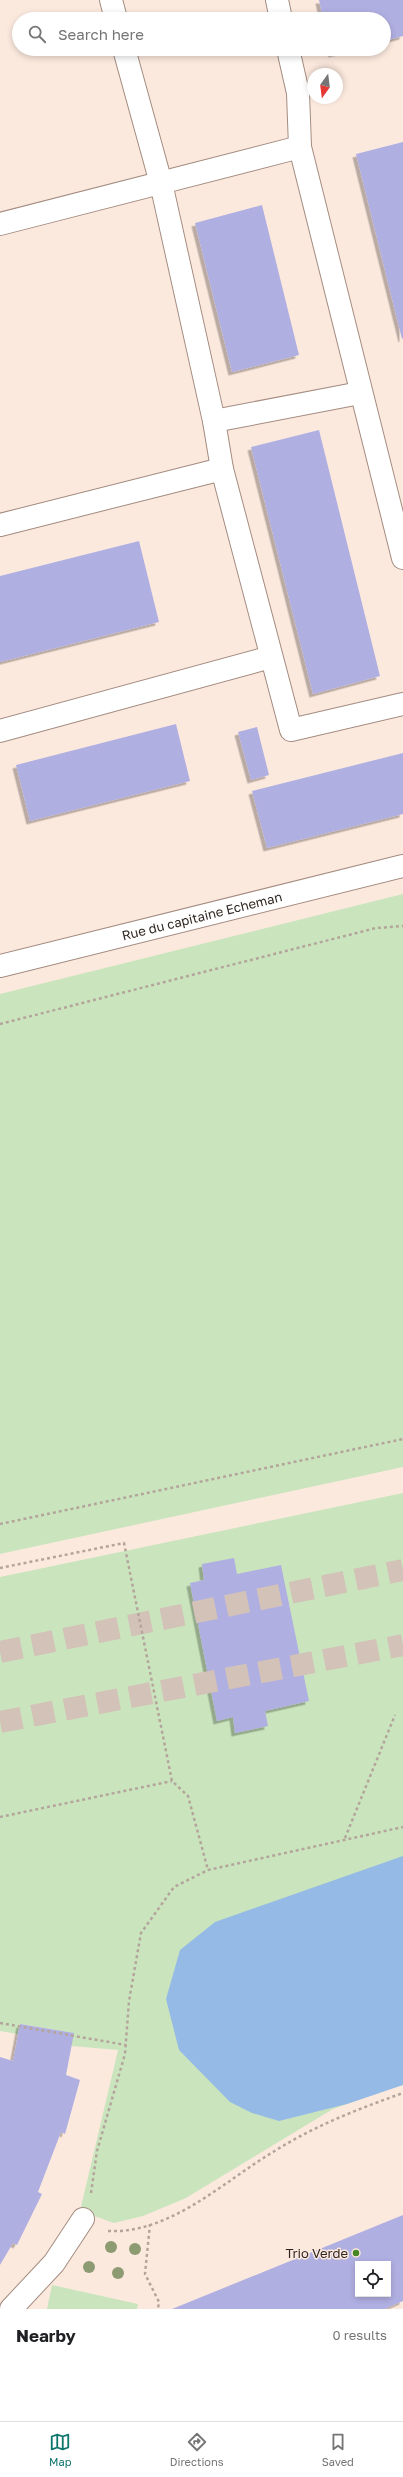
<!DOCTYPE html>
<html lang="en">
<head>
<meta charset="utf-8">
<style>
	:root { --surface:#fff; --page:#f6f6f6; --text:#202124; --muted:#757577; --line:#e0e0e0; --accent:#0f766e }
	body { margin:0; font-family:"Golos Text",sans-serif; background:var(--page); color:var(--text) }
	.controls { position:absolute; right:12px; bottom:12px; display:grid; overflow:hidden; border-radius:0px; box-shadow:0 2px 6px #0003 }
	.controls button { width:36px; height:36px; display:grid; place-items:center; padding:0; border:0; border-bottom:1px solid var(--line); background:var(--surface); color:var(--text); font:20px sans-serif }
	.compass { position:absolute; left:307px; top:68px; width:36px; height:36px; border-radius:50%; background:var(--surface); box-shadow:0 2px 6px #0003; rotate:194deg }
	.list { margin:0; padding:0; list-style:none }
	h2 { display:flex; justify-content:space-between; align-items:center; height:52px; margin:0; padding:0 16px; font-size:17px }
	h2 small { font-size:13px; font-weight:400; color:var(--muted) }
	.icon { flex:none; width:22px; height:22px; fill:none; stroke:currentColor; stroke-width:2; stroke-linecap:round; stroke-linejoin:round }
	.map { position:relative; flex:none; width:403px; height:2309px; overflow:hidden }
	.search { position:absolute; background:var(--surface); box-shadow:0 2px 6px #0003; left:12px; right:12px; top:12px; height:44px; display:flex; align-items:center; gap:10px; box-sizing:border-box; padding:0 14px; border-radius:22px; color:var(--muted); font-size:15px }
	.sheet { height:112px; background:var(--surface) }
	nav { display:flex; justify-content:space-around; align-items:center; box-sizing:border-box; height:56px; border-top:1px solid var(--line); background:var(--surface); font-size:11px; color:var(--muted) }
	nav a { display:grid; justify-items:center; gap:2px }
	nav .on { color:var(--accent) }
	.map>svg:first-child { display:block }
	.green { fill:#cae5bd }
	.water { fill:#95bae5 }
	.building { fill:#b0afe2; fill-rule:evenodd; filter:url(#shadow) }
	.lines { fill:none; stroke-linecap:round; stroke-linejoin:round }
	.highway-tunnel { stroke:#d3c2b8; stroke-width:22; stroke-dasharray:22 11; stroke-linecap:butt }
	.minor-casing { stroke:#a38c80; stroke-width:24 }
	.path { stroke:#b4a59c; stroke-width:2.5; stroke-dasharray:3 3; stroke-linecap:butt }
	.minor { stroke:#fff; stroke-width:22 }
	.tree { fill:#8d9b73 }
	.poi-dot { fill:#478525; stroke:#fce9de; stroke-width:1.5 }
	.labels { text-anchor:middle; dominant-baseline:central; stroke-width:3; stroke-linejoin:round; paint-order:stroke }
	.street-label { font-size:13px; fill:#2f2621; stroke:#fce9de }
	.poi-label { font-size:13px; fill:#2f2621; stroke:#fce9de; text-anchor:end }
</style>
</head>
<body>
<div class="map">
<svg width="403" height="2309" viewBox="0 0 403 2309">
	<defs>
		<filter id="shadow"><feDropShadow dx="-3.5" dy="3.5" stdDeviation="0" flood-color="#0004"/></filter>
	</defs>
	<rect width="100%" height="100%" fill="#fce9de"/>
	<!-- green -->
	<path class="green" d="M403,894V1467L0,1554V994Z
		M403,1493V2084L333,2109L186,2198L143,2216L114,2223L80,2211L118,2050L71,2046L73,2033L20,2024L18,2034L0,2031V1577Z
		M52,2285L138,2304L137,2309H47Z"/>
	<!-- water -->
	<path class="water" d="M403,1856V2085L347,2104L279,2121L252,2113L230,2102L179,2050L166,1999L180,1950L215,1922Z"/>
	<!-- building -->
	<path class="building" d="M319,0H403V36L384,41V19H313V16L322,14Z
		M331,49H348V50L332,54Z
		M403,142V338L402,339L356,154Z
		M262,205L299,355L232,372L195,223Z
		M319,430L380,676L313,694L251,447Z
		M139,541L159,622L0,662V576Z
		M176,724L190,781L30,821L16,765Z
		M257,727L269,775L251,780L238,732Z
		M403,753V814L267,848L252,791Z
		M234,1558L237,1574L281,1565L309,1701L265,1711L268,1726L235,1733L233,1717L217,1721L190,1583L204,1580L202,1564Z
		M20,2024L74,2033L66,2075L80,2080L65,2134L61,2132L38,2192L42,2194L17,2245L13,2243L0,2265V2057L13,2061Z
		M403,2215V2301L389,2307L385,2309H172ZM358,2264H388V2294H358Z"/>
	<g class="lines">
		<!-- highway-tunnel -->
		<path class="highway-tunnel" d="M0,1652L403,1570
			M0,1722L403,1645"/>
		<defs>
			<g id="minor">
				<path d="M111,0L116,19"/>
				<path d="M277,0L281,19"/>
				<path d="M124,49L161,183L214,421L222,469L291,730L403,704"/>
				<path d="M288,49L298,93L300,147L403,558"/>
				<path d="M0,224L300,147"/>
				<path d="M214,421L360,393"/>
				<path d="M0,525L222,469"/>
				<path d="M0,731L271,657"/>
				<path id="s1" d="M0,966L403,866"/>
				<path d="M11,2309L54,2263L83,2219"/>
			</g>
		</defs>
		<!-- minor casing -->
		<use href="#minor" class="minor-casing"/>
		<!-- path -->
		<path class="path" d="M0,1024L376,928L403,926
			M0,1524L403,1439
			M0,1568L124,1543L172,1781L188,1796L208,1870
			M0,1817L172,1781
			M345,1838L395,1715
			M0,2023L126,2045
			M91,2193L97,2151L125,2054L129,2001L141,1933L174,1887L208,1870L403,1827
			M150,2224L145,2274L159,2302L158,2309
			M108,2231C170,2234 223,2182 273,2152C314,2126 358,2109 403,2093"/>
		<!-- minor -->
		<use href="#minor" class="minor"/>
	</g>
	<!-- trees -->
	<g class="tree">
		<circle cx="111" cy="2247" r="6"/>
		<circle cx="135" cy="2249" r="6"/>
		<circle cx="89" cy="2267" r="6"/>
		<circle cx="118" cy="2273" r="6"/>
	</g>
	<!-- markers -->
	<circle class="poi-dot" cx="356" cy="2253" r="4"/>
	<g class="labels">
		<!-- street labels -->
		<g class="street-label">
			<text stroke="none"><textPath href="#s1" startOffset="208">Rue du capitaine Echeman</textPath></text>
		</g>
		<!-- poi labels -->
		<g class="poi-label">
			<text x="348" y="2253">Trio Verde</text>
		</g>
	</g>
</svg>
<div class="controls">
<button><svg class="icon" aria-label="locate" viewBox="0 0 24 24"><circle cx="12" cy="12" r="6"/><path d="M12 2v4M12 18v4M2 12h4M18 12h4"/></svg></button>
</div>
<svg class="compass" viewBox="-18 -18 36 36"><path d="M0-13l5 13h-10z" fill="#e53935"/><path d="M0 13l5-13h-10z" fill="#757577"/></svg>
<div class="search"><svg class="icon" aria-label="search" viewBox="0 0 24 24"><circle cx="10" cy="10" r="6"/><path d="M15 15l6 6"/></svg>Search here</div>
</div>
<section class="sheet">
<h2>Nearby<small>0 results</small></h2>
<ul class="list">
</ul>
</section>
<nav>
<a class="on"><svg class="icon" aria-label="map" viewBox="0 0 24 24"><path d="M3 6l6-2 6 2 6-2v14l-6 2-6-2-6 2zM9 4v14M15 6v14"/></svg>Map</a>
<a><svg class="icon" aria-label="directions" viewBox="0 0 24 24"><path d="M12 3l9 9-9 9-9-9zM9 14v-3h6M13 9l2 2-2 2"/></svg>Directions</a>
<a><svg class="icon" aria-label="saved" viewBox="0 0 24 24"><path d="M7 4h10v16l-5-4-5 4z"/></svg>Saved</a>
</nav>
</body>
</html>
